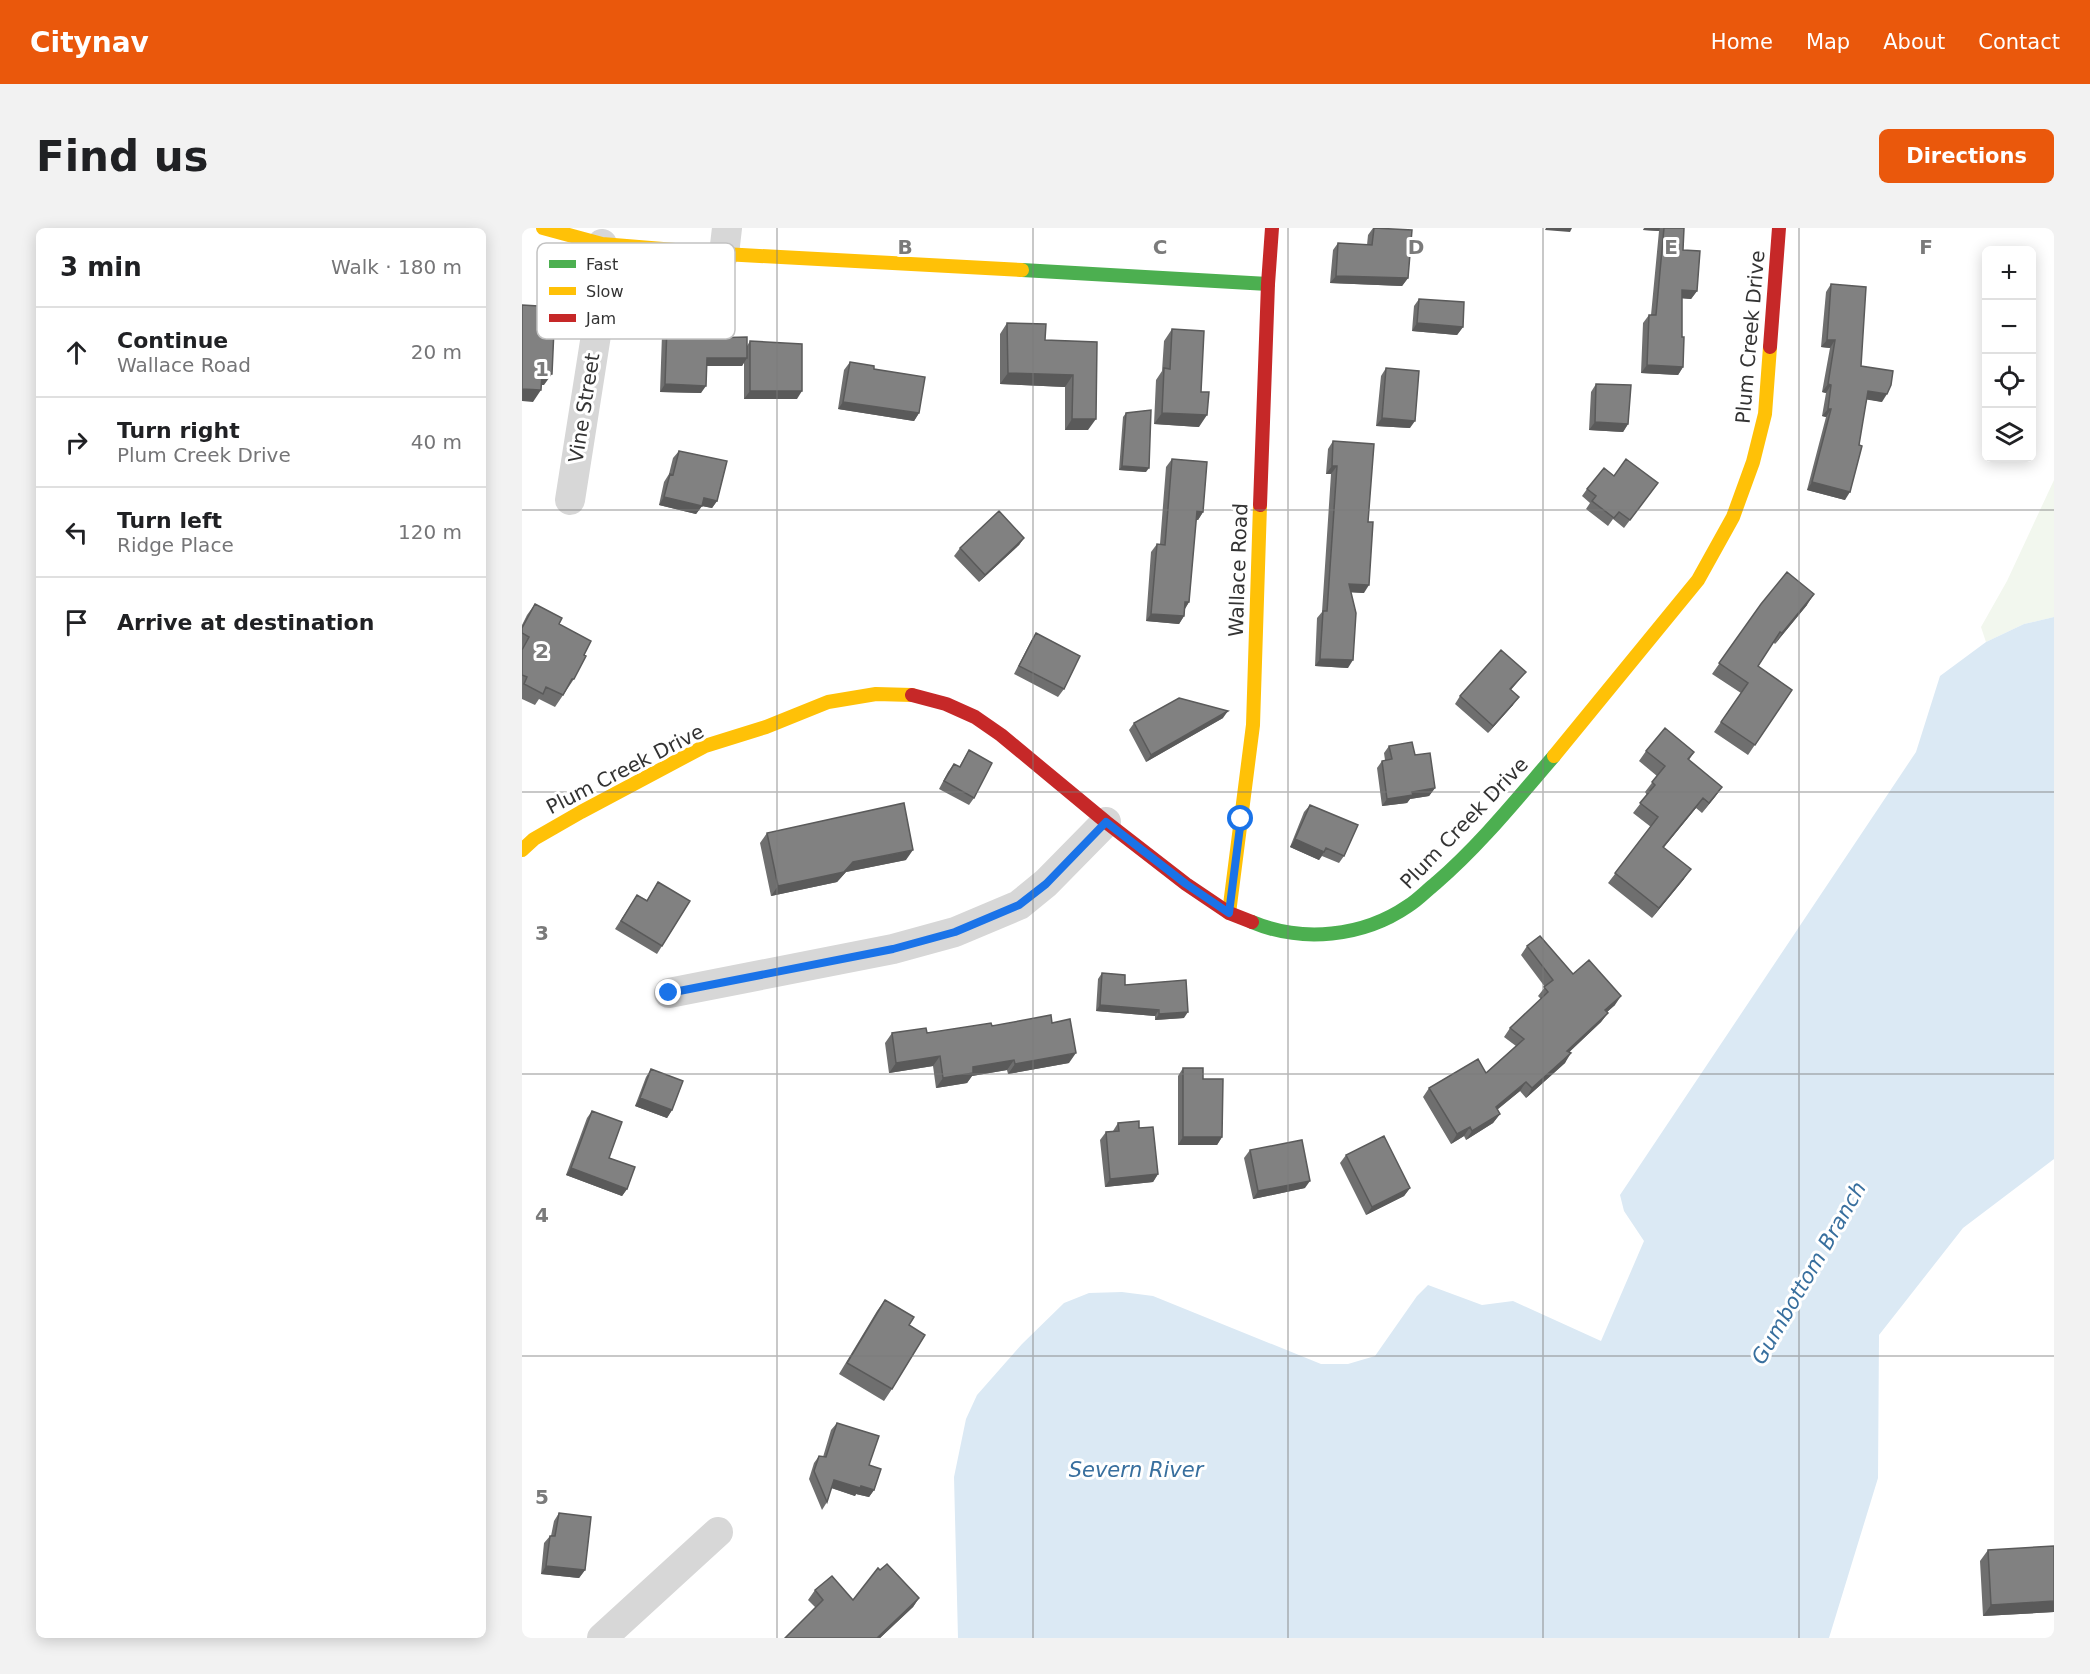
<!DOCTYPE html>
<html lang="en">
<head>
<meta charset="utf-8">
<style>
	:root { --surface:#fff; --page:#f2f2f2; --text:#202124; --muted:#757577; --line:#e0e0e0; --accent:#ea580c }
	body { margin:0; font-family:"DejaVu Sans",sans-serif; background:var(--page); color:var(--text) }
	.controls { position:absolute; right:18px; top:18px; display:grid; overflow:hidden; border-radius:9px; box-shadow:0 3px 15px #0003 }
	.controls button { width:54px; height:54px; display:grid; place-items:center; padding:0; border:0; border-bottom:2px solid var(--line); background:var(--surface); color:var(--text); font:30px sans-serif }
	.stop { position:absolute; width:18px; height:18px; margin:-14px; border:4px solid #1a73e8; border-radius:50%; background:#fff }
	.stop.end { background:#1a73e8; border-color:#fff; box-shadow:0 2px 6px #0008 }
	.list { margin:0; padding:0; list-style:none }
	h2 { display:flex; justify-content:space-between; align-items:center; height:78px; margin:0; padding:0 24px; font-size:26px }
	h2 small { font-size:20px; font-weight:400; color:var(--muted) }
	.list li { display:grid; grid-template-columns:39px 1fr auto; gap:18px; align-items:center; box-sizing:border-box; height:90px; padding:0 24px; border-top:2px solid var(--line) }
	.list b { display:block; font-size:22px; white-space:nowrap }
	.list p { margin:0; font-size:20px; white-space:nowrap; color:var(--muted) }
	.list em { font-size:20px; font-style:normal; color:var(--muted) }
	.icon { flex:none; width:33px; height:33px; fill:none; stroke:currentColor; stroke-width:2; stroke-linecap:round; stroke-linejoin:round }
	.map { position:relative; flex:none; width:1532px; height:1410px; overflow:hidden; border-radius:9px }
	header { display:flex; align-items:center; gap:36px; box-sizing:border-box; height:84px; padding:0 30px; background:var(--accent); color:#fff }
	header strong { font-size:28px }
	nav { display:flex; gap:33px; margin-inline-start:auto; font-size:21px }
	.intro { display:flex; align-items:center; justify-content:space-between; box-sizing:border-box; height:144px; padding:0 36px }
	h1 { margin:0; font-size:42px }
	.button { padding:15px 27px; border-radius:9px; background:var(--accent); color:#fff; font-size:21px; font-weight:700 }
	main { display:flex; gap:36px; padding:0 36px }
	aside { flex:1; background:var(--surface); border-radius:9px; box-shadow:0 3px 15px #0003 }
	.map>svg:first-child { display:block }
	.green { fill:#f2f7ee }
	.water { fill:#dbe9f4 }
	.lines { fill:none; stroke-linecap:round; stroke-linejoin:round }
	.street { stroke:#d7d7d7; stroke-width:30 }
	.fast { stroke:#4caf50; stroke-width:14 }
	.slow { stroke:#ffc107; stroke-width:14 }
	.jam { stroke:#c62828; stroke-width:14 }
	.wall { fill:#6f6f6f }
	.shaded-wall { fill:#5a5a5a }
	.building { fill:#818181; stroke:#5a5a5a; stroke-width:1.5 }
	.route { stroke:#1a73e8; stroke-width:8 }
	.grid { fill:none; stroke:#7a7a7a; stroke-width:1.5; stroke-opacity:0.55 }
	.labels { text-anchor:middle; dominant-baseline:central; stroke-width:6; stroke-linejoin:round; paint-order:stroke }
	.street-label { font-size:20px; fill:#333; stroke:#fff }
	.water-label { font-size:21px; font-style:italic; fill:#386f9e; stroke:#fff }
	.key { fill:#fff; stroke:#c2c2c2; stroke-width:1.5 }
	.key-label { font-size:16px; fill:#333 }
	.grid-label { font-size:20px; text-anchor:middle; font-weight:bold; fill:#7a7a7a; stroke:#fff; stroke-width:6; stroke-linejoin:round; paint-order:stroke }
</style>
</head>
<body>
<header>
<strong>Citynav</strong>
<nav><a>Home</a><a>Map</a><a>About</a><a>Contact</a></nav>
</header>
<div class="intro"><h1>Find us</h1><a class="button">Directions</a></div>
<main>
<aside>
<h2>3 min<small>Walk · 180 m</small></h2>
<ul class="list">
<li><svg class="icon" aria-label="ahead" viewBox="0 0 24 24"><path d="M12 20V5M6 11l6-6 6 6"/></svg><div><b>Continue</b><p>Wallace Road</p></div><em>20 m</em></li>
<li><svg class="icon" aria-label="right" viewBox="0 0 24 24"><path d="M7 20v-9h11M14 6l5 5-5 5"/></svg><div><b>Turn right</b><p>Plum Creek Drive</p></div><em>40 m</em></li>
<li><svg class="icon" aria-label="left" viewBox="0 0 24 24"><path d="M17 20v-9H6M10 6l-5 5 5 5"/></svg><div><b>Turn left</b><p>Ridge Place</p></div><em>120 m</em></li>
<li><svg class="icon" aria-label="arrive" viewBox="0 0 24 24"><path d="M6 21V4h12l-3 4 3 4H6"/></svg><div><b>Arrive at destination</b></div></li>
</ul>
</aside>
<div class="map">
<svg width="1532" height="1410" viewBox="0 0 1532 1410">
	<rect width="100%" height="100%" fill="#fff"/>
	<!-- green -->
	<path class="green" d="M1532,252V389L1502,396L1464,414L1459,399L1485,353Z"/>
	<!-- water -->
	<path class="water" d="M1532,389V931L1441,1000L1357,1107L1356,1250L1307,1410H436L432,1249L444,1191L455,1167L500,1116L542,1075L567,1065L600,1064L631,1068L799,1136H826L853,1128L895,1068L906,1057L960,1077L991,1073L1079,1113L1122,1013L1102,983L1098,967L1394,524L1418,448L1464,414L1502,396Z"/>
	<g class="lines">
		<!-- street -->
		<path class="street" d="M202,26L205,0
			M48,272L74,107L80,16
			M147,765L371,721L433,704L497,677L524,655L584,594
			M80,1410L196,1304"/>
		<!-- fast -->
		<path class="fast" d="M500,42L746,56
			M730,694C780,715 841,709 886,678C896,672 905,662 914,655C958,617 994,572 1032,528"/>
		<!-- slow -->
		<path class="slow" d="M21,0L80,16L202,26L500,42
			M1032,528L1176,352L1211,289L1231,234L1243,186L1248,119
			M0,622L12,611L59,584L183,518L244,499L306,474L354,466L390,467
			M707,685L731,497L738,277"/>
		<!-- jam -->
		<path class="jam" d="M1248,119L1257,0
			M738,277L746,56L750,0
			M390,467L424,476L453,489L479,507L584,594L664,656L707,685L730,694"/>
	</g>
	<!-- wall -->
	<path class="wall" d="M851,0H863L886,50L880,58L808,55L811,22L816,15L845,17L846,7Z
		M1122,0H1162L1161,22L1175,63L1169,71L1160,70V109L1161,139L1156,147L1119,145L1121,95L1127,87H1129L1137,3L1121,2Z
		M1309,56L1339,138L1360,174L1345,171L1323,272L1285,262L1304,189L1300,188L1304,165L1300,164L1308,120L1299,119L1304,64Z
		M897,71L941,99L935,107L890,103L892,78Z
		M161,86L186,110L225,118L228,113L275,171H222V134L220,138H185L179,165L138,164L140,106L145,98L156,99V94Z
		M485,95L523,112L575,114L566,202H543V159L478,156V106Z
		M650,101L677,199L632,196L634,152L640,143L642,113Z
		M328,134L352,141L397,185L392,193L316,181L322,142Z
		M864,140L888,200L854,198L859,148Z
		M1074,156L1106,196L1101,204L1067,202L1069,164Z
		M604,185L624,244L597,242L601,189Z
		M811,213L842,365L829,364L826,440L793,438L795,390L800,384L809,246H804L806,221Z
		M157,223L195,273L190,280L180,278L174,286L137,277L142,254L147,246L151,230Z
		M650,231L681,284L676,292L674,291L667,374L663,381L662,388L657,396L624,393L629,324L635,316H638L644,239Z
		M1092,248L1136,255L1102,300L1091,291L1086,298L1064,281L1068,275L1060,268L1065,261Z
		M502,310L497,317L457,354L432,328L438,320Z
		M13,376L37,396L52,451L33,479L17,471L13,477L0,471V397L5,387Z
		M1239,376L1285,377L1253,416L1251,414L1236,438L1270,462L1226,527L1192,504L1219,465L1190,446Z
		M514,405L542,461L536,469L492,446L509,413Z
		M998,451L989,462L991,477L966,505L933,476L938,468Z
		M701,490L624,534L607,502L612,495Z
		M867,518L893,527L913,560L907,568L888,571L885,575L860,578L855,540L860,533L863,532L862,525Z
		M447,522L452,570L447,577L417,561L426,544L432,536L437,539Z
		M1124,523L1172,524L1167,532L1200,559L1180,585L1174,580L1141,620L1162,651L1130,690L1086,655L1129,599L1111,585L1125,567L1123,564L1135,548L1117,533Z
		M788,577L822,628L817,635L800,628L797,632L768,619L782,584Z
		M245,605L384,632L324,644L315,654L249,668L238,615Z
		M136,654L140,718L135,726L93,701L115,667L125,672Z
		M1005,718L1051,746L1093,777L1085,784L1086,785L1079,794L1047,824L1043,835L1004,870L998,863L975,882L978,886L971,895L944,912L942,908L929,916L901,869L907,860L964,845L994,818L982,809L988,800L1019,771L1016,768L1023,759L999,727Z
		M580,745L662,790L633,792V788L574,783L576,751Z
		M530,795L547,835L486,846L485,842L450,848L445,855L414,860L411,838L367,845L363,815L370,805H405L470,798Z
		M661,840L681,851L700,909L695,917H656V848Z
		M129,841L150,882L145,890L113,878L124,849Z
		M70,883L87,930L105,961L100,968L44,947L65,890Z
		M596,895L617,900L636,946L631,954L583,959L578,912L584,904L591,903Z
		M728,922L783,960L731,971L722,930Z
		M824,927L888,960L882,968L844,987L818,935Z
		M363,1072L387,1097L370,1161L362,1173L317,1146L355,1083Z
		M315,1195L347,1237L352,1262L347,1269L334,1266L333,1268L309,1260L305,1274L300,1282L287,1251L292,1235L297,1228L301,1229L309,1202Z
		M37,1285L63,1342L57,1350L19,1346L22,1315L28,1308H29L32,1293Z
		M1466,1322L1532,1384L1461,1388L1458,1333Z
		M358,1342L397,1370L391,1379L358,1410H263L294,1380L286,1372L293,1362L331,1372Z"/>
	<!-- shaded-wall -->
	<path class="shaded-wall" d="M1024,0H1050L1048,4L1023,2Z
		M1123,0H1138L1137,3L1121,2Z
		M814,48L886,50L880,58L808,55Z
		M1160,62L1175,63L1169,71L1155,70Z
		M895,95L941,99L935,107L890,103Z
		M1305,112H1313L1308,120L1299,119Z
		M185,130H225L220,138H180Z
		M1125,137L1161,139L1156,147L1119,145Z
		M20,145L30,146L22,157H12Z
		M486,145L551,147L543,159L478,156Z
		M143,156L184,158L179,165L138,164Z
		M1306,156L1309,157L1304,165L1300,164Z
		M0,161L19,162L11,174L0,173Z
		M228,163H280L275,171H222Z
		M1346,163L1365,166L1360,174L1341,171Z
		M321,174L397,185L392,193L316,181Z
		M1306,181H1309L1304,189L1300,188Z
		M640,185L685,187L677,199L632,196Z
		M860,190L893,193L888,200L854,198Z
		M550,191H574L566,202H543Z
		M1073,194L1106,196L1101,204L1067,202Z
		M600,238L627,240L624,244L597,242Z
		M810,238H815L809,246H804Z
		M1290,254L1328,264L1323,272L1285,262Z
		M142,269L182,270L195,273L190,280L180,278L174,286L137,277Z
		M675,283L681,284L676,292L669,291Z
		M502,310L497,317L457,354L463,347Z
		M827,356L847,357L842,365L821,364Z
		M1292,366L1285,377L1253,416L1260,405Z
		M663,374H667L662,382Z
		M629,386L662,388L657,396L624,393Z
		M798,431L831,432L826,440L793,438Z
		M1004,444L998,451L982,469L988,461Z
		M997,469L991,477L966,505L971,498Z
		M706,483L701,490L624,534L629,527Z
		M1200,559L1193,569L1180,585L1187,575Z
		M913,560L907,568L888,571L885,575L860,578L865,571L890,564Z
		M1181,570L1174,580L1134,629L1141,619Z
		M773,611L802,624L797,632L768,619Z
		M391,622L384,632L324,644L315,654L249,668L256,658L331,634Z
		M1169,641L1162,651L1130,690L1137,680Z
		M1099,768L1093,777L1077,791L1083,782Z
		M578,777L637,782L633,788L574,783Z
		M666,784L662,790L633,792L637,786Z
		M1086,785L1079,794L1039,832L1045,823Z
		M554,825L547,835L486,846L493,836Z
		M1049,825L1043,835L1004,870L1010,860Z
		M418,828L411,838L367,845L374,835Z
		M492,832L485,842L450,848L445,855L414,860L421,850L451,839Z
		M1004,854L998,863L967,888L974,879Z
		M118,870L150,882L145,890L113,878Z
		M978,886L971,895L944,912L950,903Z
		M948,899L942,908L929,916L935,906Z
		M661,909H700L695,917H656Z
		M49,940L105,961L100,968L44,947Z
		M636,946L631,954L583,959L588,951Z
		M788,953L783,960L731,971L736,963Z
		M888,960L882,968L844,987L850,979Z
		M312,1252L339,1258L352,1262L347,1269L334,1266L333,1268L307,1259Z
		M24,1338L63,1342L57,1350L19,1346Z
		M397,1370L391,1379L358,1410H355Z
		M1532,1373V1384L1461,1388L1469,1377Z"/>
	<!-- building -->
	<path class="building" d="M852,0L890,2L886,50L814,48L816,15L850,17Z
		M1142,0H1162L1161,22L1178,23L1175,63L1160,62V109H1162L1161,139L1125,137L1127,87H1134Z
		M1309,56L1344,59L1339,138L1371,143L1369,157L1365,166L1346,163L1337,217L1340,218L1328,264L1290,254L1309,181H1306L1309,157L1306,156L1313,112H1305Z
		M897,71L942,74L941,99L895,95Z
		M0,77L33,79L30,146L20,145L19,162L0,161Z
		M161,86L187,87L186,110L225,109V130H185L184,158L143,156L145,98L162,99Z
		M485,95L524,96L523,112L575,114L574,191H550L551,147L486,145Z
		M650,101L682,103L679,164H687L685,187L640,185L642,140L648,141Z
		M228,113L280,116V163H228Z
		M328,134L352,138V141L403,149L397,185L321,174Z
		M864,140L897,143L893,193L860,190Z
		M1074,156L1109,157L1106,196L1073,194Z
		M629,182L627,240L600,238L604,185Z
		M811,213L852,216L846,294H851L847,357L827,356L834,385L831,432L798,431L801,383H805L815,238H810Z
		M157,223L205,233L195,273L182,270L180,278L142,269L148,246L151,247Z
		M650,231L685,234L681,284L675,283L667,374H663L662,388L629,386L635,316L643,317Z
		M1104,231L1136,255L1108,292L1097,284L1092,290L1070,273L1074,268L1065,261L1082,240L1092,248Z
		M477,283L502,310L463,347L438,320Z
		M1265,344L1292,366L1260,405L1258,404L1236,438L1270,462L1233,517L1199,494L1226,455L1197,435L1239,376Z
		M13,376L40,390L37,396L69,413L62,427L64,428L52,451H50L41,467L24,459L21,466L2,456L5,449L0,447V422L7,409L0,405V400Z
		M514,405L558,428L542,461L497,438Z
		M979,422L1004,444L988,461L997,469L971,498L938,468Z
		M657,470L706,483L629,527L612,495Z
		M1143,500L1172,524L1166,531L1200,559L1187,575L1181,570L1141,619L1169,641L1137,680L1093,645L1136,589L1118,575L1133,557L1130,554L1143,538L1124,523Z
		M890,514L893,527L908,525L913,560L890,564L891,567L865,571L860,533L870,531L867,518Z
		M447,522L470,535L452,570L422,553L432,536L438,539Z
		M382,575L391,622L331,634L322,644L256,658L245,605Z
		M788,577L836,597L822,628L804,620L802,624L773,611Z
		M136,654L168,673L140,718L99,693L115,667L125,673Z
		M1018,708L1051,746L1067,732L1099,768L1083,782L1086,785L1045,823L1049,825L1010,860L1004,854L974,879L978,886L950,903L948,899L935,906L907,860L956,831L964,845L1002,811L988,800L1026,764L1022,759L1031,752L1005,718Z
		M580,745L603,747V757L664,752L666,784L637,786V782L578,777Z
		M529,787L530,795L548,791L554,825L493,836L492,832L451,839V845L421,850L418,828L374,835L370,805L404,800L405,805L469,795L470,798Z
		M661,840H681V851H701L700,909H661Z
		M129,841L161,853L150,882L118,870Z
		M70,883L100,894L87,930L113,939L105,961L49,940Z
		M617,893V900L631,899L636,946L588,951L584,904L597,903L596,895Z
		M862,908L888,960L850,979L824,927Z
		M780,912L788,953L736,963L728,922Z
		M363,1072L392,1089L387,1097L403,1107L370,1161L325,1135Z
		M315,1195L357,1208L347,1237L359,1241L352,1262L339,1258L338,1260L312,1252L305,1274L292,1243L297,1228L304,1229Z
		M37,1285L69,1289L63,1342L24,1338L28,1308H33Z
		M1532,1318V1373L1469,1377L1466,1322Z
		M365,1336L397,1370L355,1410H263L301,1372L293,1362L310,1348L331,1372L356,1340L358,1342Z"/>
	<g class="lines">
		<!-- route -->
		<path class="route" d="M147,765L371,721L433,704L497,677L524,656L584,594L664,656L707,685L719,591"/>
	</g>
	<!-- grid -->
	<path class="grid" d="M255,0V1410M511,0V1410M766,0V1410M1021,0V1410M1277,0V1410M0,282H1532M0,564H1532M0,846H1532M0,1128H1532"/>
	<g class="labels">
		<!-- street labels -->
		<g class="street-label">
			<text transform="translate(1228 109) rotate(-85)">Plum Creek Drive</text>
			<text transform="translate(62 180) rotate(-81)">Vine Street</text>
			<text transform="translate(716 342) rotate(-88)">Wallace Road</text>
			<text transform="translate(103 541) rotate(-27)">Plum Creek Drive</text>
			<text transform="translate(942 595) rotate(-46)">Plum Creek Drive</text>
		</g>
		<!-- water labels -->
		<g class="water-label">
			<text transform="translate(1287 1045) rotate(-60)">Gumbottom Branch</text>
			<text x="614" y="1242">Severn River</text>
		</g>
	</g>
	<!-- legend -->
	<rect x="15" y="15" width="198" height="96" rx="9" class="key"/>
	<rect x="27" y="32" width="27" height="8" fill="#4caf50"/>
	<rect x="27" y="59" width="27" height="8" fill="#ffc107"/>
	<rect x="27" y="86" width="27" height="8" fill="#c62828"/>
	<g class="key-label">
		<text x="64" y="42">Fast</text>
		<text x="64" y="69">Slow</text>
		<text x="64" y="96">Jam</text>
	</g>
	<g class="grid-label">
		<text x="383" y="26">B</text>
		<text x="638" y="26">C</text>
		<text x="894" y="26">D</text>
		<text x="1149" y="26">E</text>
		<text x="1404" y="26">F</text>
		<text x="20" y="148">1</text>
		<text x="20" y="430">2</text>
		<text x="20" y="712">3</text>
		<text x="20" y="994">4</text>
		<text x="20" y="1276">5</text>
	</g>
</svg>
<div class="controls">
<button>+</button>
<button>−</button>
<button><svg class="icon" aria-label="locate" viewBox="0 0 24 24"><circle cx="12" cy="12" r="6"/><path d="M12 2v4M12 18v4M2 12h4M18 12h4"/></svg></button>
<button><svg class="icon" aria-label="layers" viewBox="0 0 24 24"><path d="M12 4l9 5-9 5-9-5zM3 14l9 5 9-5"/></svg></button>
</div>
<div class="stop" style="left:719px;top:591px"></div>
<div class="stop end" style="left:147px;top:765px"></div>
</div>
</main>
</body>
</html>
